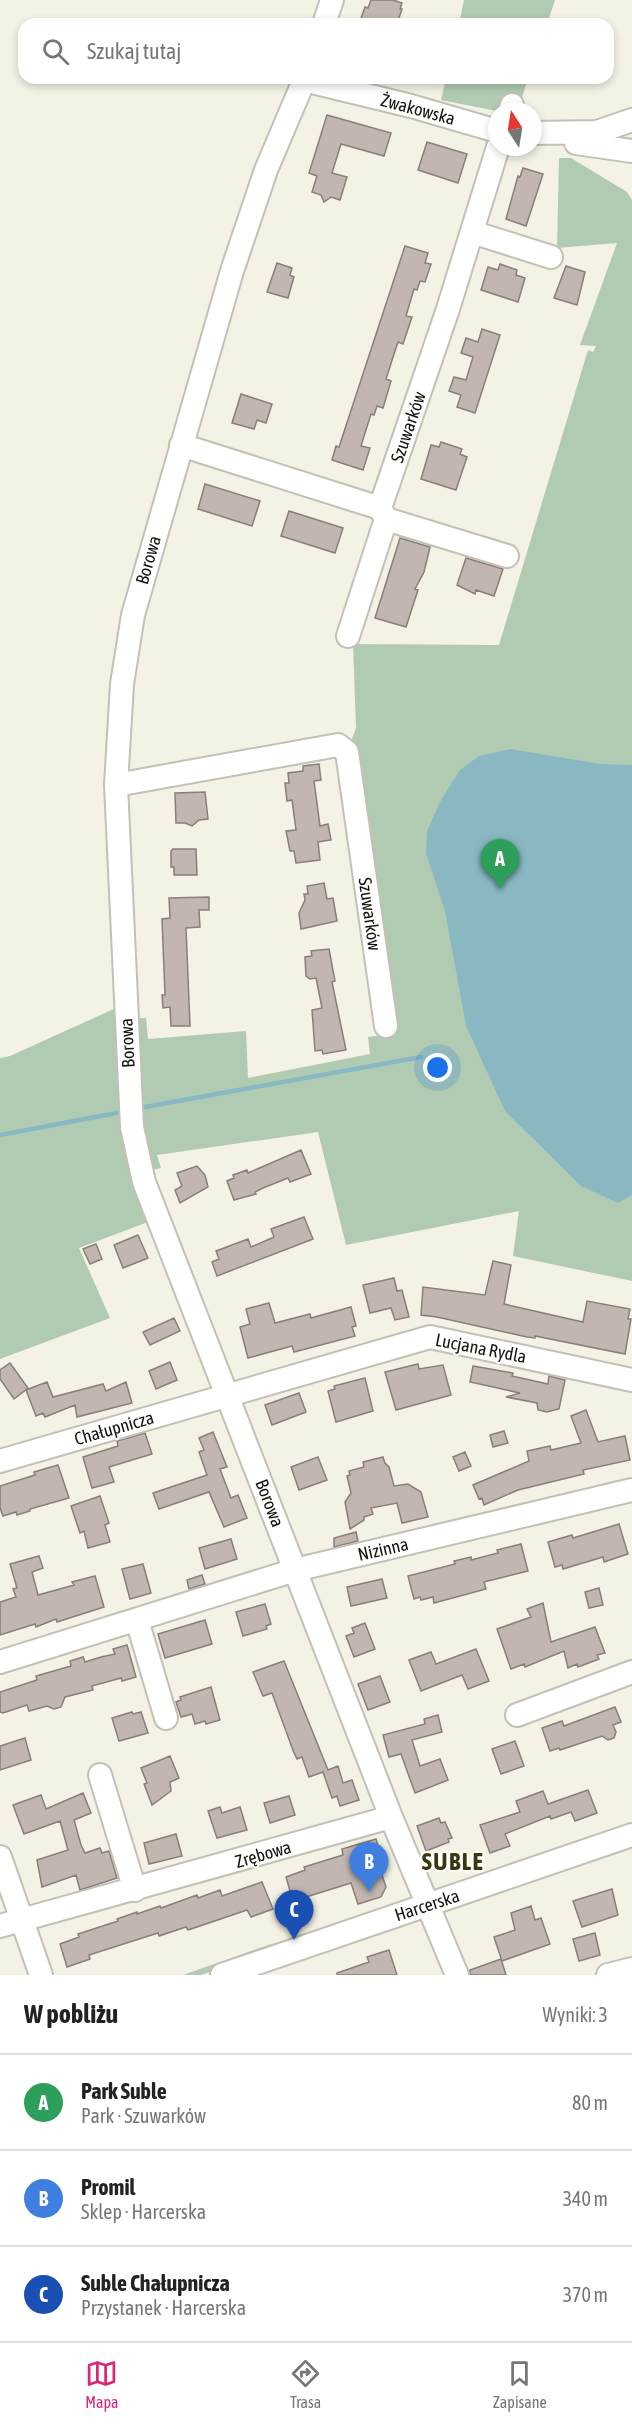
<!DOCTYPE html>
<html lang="pl">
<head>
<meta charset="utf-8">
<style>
	:root { --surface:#fff; --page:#f6f6f6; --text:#222; --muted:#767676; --line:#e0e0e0; --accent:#db2777 }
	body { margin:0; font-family:"Asap Condensed",sans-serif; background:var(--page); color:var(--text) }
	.compass { position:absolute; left:488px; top:102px; width:54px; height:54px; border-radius:50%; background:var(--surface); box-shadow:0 3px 9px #0003; rotate:348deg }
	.you { position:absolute; left:438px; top:1068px; width:21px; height:21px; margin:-15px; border:4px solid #fff; border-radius:50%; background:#1a73e8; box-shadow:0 0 0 9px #1a73e833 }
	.badge { display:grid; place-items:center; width:39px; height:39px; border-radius:50%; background:var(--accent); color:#fff; font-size:20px; font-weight:700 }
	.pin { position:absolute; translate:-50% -50px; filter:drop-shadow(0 2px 3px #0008) }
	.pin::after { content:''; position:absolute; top:32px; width:21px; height:18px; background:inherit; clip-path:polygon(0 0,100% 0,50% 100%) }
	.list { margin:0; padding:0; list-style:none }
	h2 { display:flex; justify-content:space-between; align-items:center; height:78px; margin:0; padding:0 24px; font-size:26px }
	h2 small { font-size:20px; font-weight:400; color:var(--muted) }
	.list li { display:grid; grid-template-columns:39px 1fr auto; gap:18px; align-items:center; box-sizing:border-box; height:96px; padding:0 24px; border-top:2px solid var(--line) }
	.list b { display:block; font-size:22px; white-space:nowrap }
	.list p { margin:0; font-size:20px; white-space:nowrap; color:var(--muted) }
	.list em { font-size:20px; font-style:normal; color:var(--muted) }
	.icon { flex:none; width:33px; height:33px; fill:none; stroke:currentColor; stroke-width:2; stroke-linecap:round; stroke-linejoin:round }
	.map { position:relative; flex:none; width:632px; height:1975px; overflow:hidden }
	.search { position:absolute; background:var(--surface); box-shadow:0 3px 9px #0003; left:18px; right:18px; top:18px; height:66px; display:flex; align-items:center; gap:15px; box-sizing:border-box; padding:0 21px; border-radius:18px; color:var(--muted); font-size:22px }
	.sheet { height:366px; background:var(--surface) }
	nav { display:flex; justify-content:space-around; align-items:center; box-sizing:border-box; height:84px; border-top:2px solid var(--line); background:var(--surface); font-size:16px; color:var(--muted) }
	nav a { display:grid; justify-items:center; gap:3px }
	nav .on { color:var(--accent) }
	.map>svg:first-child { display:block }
	.green { fill:#b0cbb1 }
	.water { fill:#89b8c3 }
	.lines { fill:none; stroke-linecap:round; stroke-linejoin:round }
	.stream { stroke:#89b8c3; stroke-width:4.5 }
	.building { fill:#c2b6b0; stroke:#8a7e79; stroke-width:1.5 }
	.minor-casing { stroke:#c3c0b5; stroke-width:26 }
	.minor { stroke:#fff; stroke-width:22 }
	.labels { text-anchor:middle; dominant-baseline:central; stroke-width:4.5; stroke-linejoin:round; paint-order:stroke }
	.street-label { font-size:18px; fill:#14130f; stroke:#fffefc }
	.district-label { font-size:24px; font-weight:bold; letter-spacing:1.5px; fill:#39370c; stroke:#fffefc }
</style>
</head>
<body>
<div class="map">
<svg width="632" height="1975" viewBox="0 0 632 1975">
	<rect width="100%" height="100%" fill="#f4f1e5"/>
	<!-- green -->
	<path class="green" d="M464,0H555L547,24H459Z
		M446,78H528L521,101L504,111H497L441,100Z
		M559,158H571L627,192L632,200V1281L513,1256L519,1211L346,1245L318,1132L157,1155L161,1168L149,1171L143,1147L136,1018H146L148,1039L246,1031L248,1078L370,1054L368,1037L389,1034L347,752L356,728L353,644L499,645L588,350L593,352L596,346L580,345L617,243L557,248Z
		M116,1008L148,1222L79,1248L110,1318L0,1359V1058L10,1056Z
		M271,1944L274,1950L201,1975H183Z"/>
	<!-- water -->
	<path class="water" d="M510,749L601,764L632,765V1195L618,1203L581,1186L505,1111L466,1026L445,911L426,853L427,831L440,802L460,770L479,756Z"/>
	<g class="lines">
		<!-- stream -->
		<path class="stream" d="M145,1107L421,1057
			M0,1135L122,1112"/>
	</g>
	<!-- building -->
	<path class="building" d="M371,0H393L402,3L400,9H402L398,21L396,20L395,24H368L360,21L365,7L368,8Z
		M327,115L391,133L384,156L341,144L332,173L347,177L340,200L331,197L324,202L321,195L312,192L317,176L309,173Z
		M427,142L467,154L458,183L418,170Z
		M523,168L543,174L526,226L506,219L518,176L520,177Z
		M405,246L428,253L425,263L431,264L425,282L420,281L417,290L414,289L406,316L412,317L403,344L398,342L395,351L386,379L391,381L383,408L377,406L374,415L371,414L361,446L370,448L363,470L332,460L336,446L339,447Z
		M277,263L292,268L290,275L294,277L288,298L267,292Z
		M500,264L517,270L516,275L525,278L518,302L481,290L488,267L498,270Z
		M566,266L585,272L577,305L554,298Z
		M482,329L500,335L475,413L457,407L461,395L449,391L454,377L466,380L473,357L461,353L466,338L478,342Z
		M241,394L272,404L266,423L257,420L254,429L232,423Z
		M441,442L462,449L460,454L467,457L456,490L421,479L431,445L439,447Z
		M205,484L260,501L252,526L198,509Z
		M289,511L343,528L335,553L281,536Z
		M400,538L430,547L424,572L415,589L418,590L406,627L375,618Z
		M466,558L503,569L494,596L476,590L475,594L457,585Z
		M319,764L321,780L314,781L320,826L328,824L331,840L318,842L320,860L296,863L294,851H290L286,831L296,830L292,800L287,801L285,783H289L288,773L303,771V766Z
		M205,792L208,819L199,820L192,826L185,823H176L175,793Z
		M173,849H196L197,875H174V867H171V851Z
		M324,883L327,899L333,898L337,921L301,929L299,913L305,900L304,894H308L307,886Z
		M209,897V910H199L200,927L186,928L190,1026H171L170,1007L163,1008L162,995H165L162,919L170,918L169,898Z
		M329,949L335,981L332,982L346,1050L323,1054L322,1050L315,1051L312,1010L322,1008L316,978L310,979L306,976L305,957L312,956L311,951Z
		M301,1150L311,1174L290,1182L288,1178L263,1188L255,1192L256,1194L234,1200L227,1181L234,1178L233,1175L247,1170L248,1173Z
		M197,1166L205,1175L208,1187L180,1203L175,1190L182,1186L177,1173Z
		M304,1217L313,1239L217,1276L212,1262L219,1259L216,1251L248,1239L251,1247L274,1237L271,1229Z
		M138,1235L148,1258L123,1268L114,1245Z
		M96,1244L102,1259L90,1264L83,1249Z
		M493,1261L511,1265L504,1304L583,1322L587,1301L630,1309L628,1319H631L625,1354L535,1336V1338L527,1337L437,1317L421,1315L423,1287L485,1295Z
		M394,1278L397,1291L402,1290L409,1317L395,1320L391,1308L370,1313L363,1285Z
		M269,1303L275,1323L310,1314L311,1318L351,1307L356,1326L352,1327L355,1336L294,1352L292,1346L248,1358L240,1327L250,1324L246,1309Z
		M174,1318L180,1331L150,1345L143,1332Z
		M170,1362L177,1380L156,1389L149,1371Z
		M10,1363L28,1388L14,1399L0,1379V1370Z
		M418,1364L419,1369L443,1365L451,1395L396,1410L385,1372Z
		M473,1366L513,1373L512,1376L548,1384L549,1376L565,1380L559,1409L547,1412L538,1410L537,1403L506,1397L520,1393L470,1382Z
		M365,1378L373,1411L336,1422L328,1391L335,1389L334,1386Z
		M47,1382L53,1397L103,1384L106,1391L126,1382L132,1403L77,1417L75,1405L45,1417L43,1413L36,1416L26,1390Z
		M299,1393L306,1412L272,1425L265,1405Z
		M586,1410L598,1442L625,1436L630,1460L583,1470L584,1474L518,1490L484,1505L482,1498L479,1499L473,1485L529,1461L527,1451L550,1446L551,1450L581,1443L571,1416Z
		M504,1431L508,1443L493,1447L490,1435Z
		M213,1432L227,1467L220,1469L231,1498L238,1495L247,1518L224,1527L209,1492L159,1509L153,1493L207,1475L199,1452L204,1450L199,1438Z
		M145,1433L152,1454L109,1467L114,1482L92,1488L83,1457L118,1446L117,1441Z
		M465,1452L471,1466L459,1471L453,1457Z
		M318,1457L327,1480L299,1490L291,1467Z
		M383,1457L385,1463L389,1467L394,1486L408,1484L421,1492L428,1517L402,1523L397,1503L371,1508L373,1514L364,1517V1520L350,1529L345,1502L351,1493L347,1476L350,1475L349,1471L364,1467L363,1462Z
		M58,1465L69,1498L30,1509V1511L17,1515L16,1512L3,1516L0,1508V1486L35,1475L34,1472Z
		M100,1496L109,1523L105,1525L110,1542L88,1548L84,1531L80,1533L71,1506Z
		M619,1524L628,1554L604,1562L603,1557L563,1569L562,1565L555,1567L548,1542L572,1535L573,1538Z
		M356,1532L358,1541L334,1547V1538Z
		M231,1539L237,1559L205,1569L199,1548Z
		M521,1544L528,1571L484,1582L486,1589L434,1603L433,1597L421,1600L420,1597L414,1599L408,1576L455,1564L454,1561L471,1557V1560L498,1553L497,1550Z
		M39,1556L43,1568L32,1572L38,1595L74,1585L72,1582L95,1576L104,1607L57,1622L56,1619L36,1627L35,1624L0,1635V1602L16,1597L13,1589L17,1588L10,1564Z
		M143,1564L151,1593L130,1599L122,1569Z
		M202,1575L205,1584L189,1589L187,1580Z
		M382,1579L387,1598L351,1606L347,1587Z
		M599,1588L603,1605L589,1608L585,1592Z
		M543,1603L551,1642L595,1627L605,1653L597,1655L599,1659L578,1667L577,1664L568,1668L564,1651L525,1667L524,1664L511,1669L497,1629L531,1617L527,1609Z
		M265,1604L271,1624L266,1626L267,1629L243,1636L236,1612Z
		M205,1620L212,1644L165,1658L158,1634Z
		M365,1623L375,1649L354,1657L346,1636L354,1633L352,1628Z
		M127,1645L136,1677L122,1681L121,1678L92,1686L93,1690L65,1697L61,1707L54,1709L47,1706L29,1711L27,1705L3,1713L0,1712V1692L37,1680L36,1676L71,1666L70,1661L83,1657L85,1662L101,1657L115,1654L113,1649Z
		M476,1649L489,1681L468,1689L462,1675L421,1691L409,1660L431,1652L436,1664Z
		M284,1661L328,1770L338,1766L343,1783L352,1780L359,1800L340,1806L337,1796L332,1798L323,1772L309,1777L302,1757L297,1759L294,1753L272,1693L263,1696L253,1672Z
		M380,1676L390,1702L368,1710L358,1684Z
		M211,1687L220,1720L206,1724L205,1721L195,1724L192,1714L181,1717L176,1702L181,1700L180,1697Z
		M615,1707L621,1722L613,1725L616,1732L614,1738L608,1740L602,1736L560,1750L559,1748L550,1751L542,1728L562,1721L564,1726Z
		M132,1712L133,1714L141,1712L148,1733L119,1741L112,1718Z
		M438,1715L442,1732L412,1740L420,1766L440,1759L448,1780L415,1793L401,1754L389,1757L383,1735L425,1724L424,1719Z
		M25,1738L31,1760L0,1770V1746Z
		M515,1741L524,1766L501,1774L492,1749Z
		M170,1756L179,1778L170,1782L171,1791L152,1805L144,1784L147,1783L141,1768Z
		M588,1790L597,1813L575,1821L571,1812L551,1819L550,1816L505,1834L510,1846L490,1853L480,1825L520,1812L516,1801L543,1791L548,1804Z
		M83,1793L91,1813L74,1820L81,1845L85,1853L100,1848L102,1853L109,1851L117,1878L80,1890L76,1875L42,1887L37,1860L68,1850L60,1821L24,1834L13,1805L41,1795L46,1809Z
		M289,1796L295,1815L270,1823L264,1803Z
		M220,1807L222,1813L240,1807L247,1830L217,1838L208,1811Z
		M439,1818L441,1823L445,1822L452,1838L448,1839L449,1842L426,1851L417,1826Z
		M176,1834L182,1856L149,1864L144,1843Z
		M376,1839L383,1862L378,1863L386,1887L381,1897L358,1904L351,1883L293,1901L286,1877L305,1870L304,1867L343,1855L342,1849Z
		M262,1882L273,1909L251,1917L247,1910L188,1930L186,1927L159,1936L158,1933L89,1955L90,1959L67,1967L60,1944L79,1937L78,1934L118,1921L117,1919L137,1912V1914L160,1906L161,1908L197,1895L198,1898L220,1890L222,1896Z
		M612,1889L618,1915L582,1927L573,1901Z
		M531,1906L535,1920L541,1918L550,1944L502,1961L494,1937L515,1930L511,1913Z
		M595,1933L600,1955L579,1961L573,1939Z
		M389,1950L397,1975H337V1973L369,1962L367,1957Z
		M501,1959L506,1975H470V1970Z"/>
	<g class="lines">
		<defs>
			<path id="minor" d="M324,24L332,0
				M305,78L266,170L232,271L133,615L122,684L116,785L132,1127L144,1182L391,1817L457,1975
				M304,80L411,106L497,131
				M510,111L512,105
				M533,133L597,132L632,120
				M576,143L632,151
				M472,232L551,257
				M181,445L380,508L448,309L498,147
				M386,519L507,556
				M348,636L386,519L380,508
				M116,785L338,745L347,752L386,1026
				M0,1461L430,1337L632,1380
				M137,1620L166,1718
				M0,1662L295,1570L632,1490
				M517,1715L632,1672
				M100,1775L135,1890
				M0,1857L41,1975
				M0,1926L391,1817
				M222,1975L632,1835
				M608,1975L632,1969"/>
		</defs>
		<!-- minor casing -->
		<use href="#minor" class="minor-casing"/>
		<!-- minor -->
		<use href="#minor" class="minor"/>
	</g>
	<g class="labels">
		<!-- street labels -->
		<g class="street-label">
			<text transform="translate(418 109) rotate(15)">Żwakowska</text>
			<text transform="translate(408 427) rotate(-71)">Szuwarków</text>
			<text transform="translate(148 560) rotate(-74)">Borowa</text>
			<text transform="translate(370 914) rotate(82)">Szuwarków</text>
			<text transform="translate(127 1043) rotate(-93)">Borowa</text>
			<text transform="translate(481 1348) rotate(11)">Lucjana Rydla</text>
			<text transform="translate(114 1428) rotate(-16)">Chałupnicza</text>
			<text transform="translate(270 1503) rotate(69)">Borowa</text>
			<text transform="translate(383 1549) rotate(-13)">Nizinna</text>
			<text transform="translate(263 1854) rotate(-16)">Zrębowa</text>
			<text transform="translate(427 1905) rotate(-18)">Harcerska</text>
		</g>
		<!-- district labels -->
		<g class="district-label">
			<text x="453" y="1861">SUBLE</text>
		</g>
	</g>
</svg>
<svg class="compass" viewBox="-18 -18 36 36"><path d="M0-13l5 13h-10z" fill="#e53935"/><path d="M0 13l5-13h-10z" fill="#767676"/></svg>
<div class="you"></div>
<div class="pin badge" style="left:500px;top:889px;background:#2e9e5b">A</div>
<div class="pin badge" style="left:369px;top:1892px;background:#3f7fe0">B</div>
<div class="pin badge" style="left:294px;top:1940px;background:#1a4fb4">C</div>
<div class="search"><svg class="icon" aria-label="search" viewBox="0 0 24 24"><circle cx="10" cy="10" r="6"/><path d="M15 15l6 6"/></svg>Szukaj tutaj</div>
</div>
<section class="sheet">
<h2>W pobliżu<small>Wyniki: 3</small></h2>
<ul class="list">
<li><span class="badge" style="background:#2e9e5b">A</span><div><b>Park Suble</b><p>Park · Szuwarków</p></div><em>80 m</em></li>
<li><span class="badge" style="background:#3f7fe0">B</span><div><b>Promil</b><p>Sklep · Harcerska</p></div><em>340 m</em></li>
<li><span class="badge" style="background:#1a4fb4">C</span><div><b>Suble Chałupnicza</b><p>Przystanek · Harcerska</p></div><em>370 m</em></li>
</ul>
</section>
<nav>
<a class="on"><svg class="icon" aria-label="map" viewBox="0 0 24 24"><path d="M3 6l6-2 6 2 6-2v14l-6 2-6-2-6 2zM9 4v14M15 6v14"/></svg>Mapa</a>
<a><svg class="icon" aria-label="directions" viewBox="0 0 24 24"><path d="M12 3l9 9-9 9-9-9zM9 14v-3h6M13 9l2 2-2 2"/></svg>Trasa</a>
<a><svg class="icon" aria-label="saved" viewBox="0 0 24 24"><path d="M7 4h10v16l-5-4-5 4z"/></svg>Zapisane</a>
</nav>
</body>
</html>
